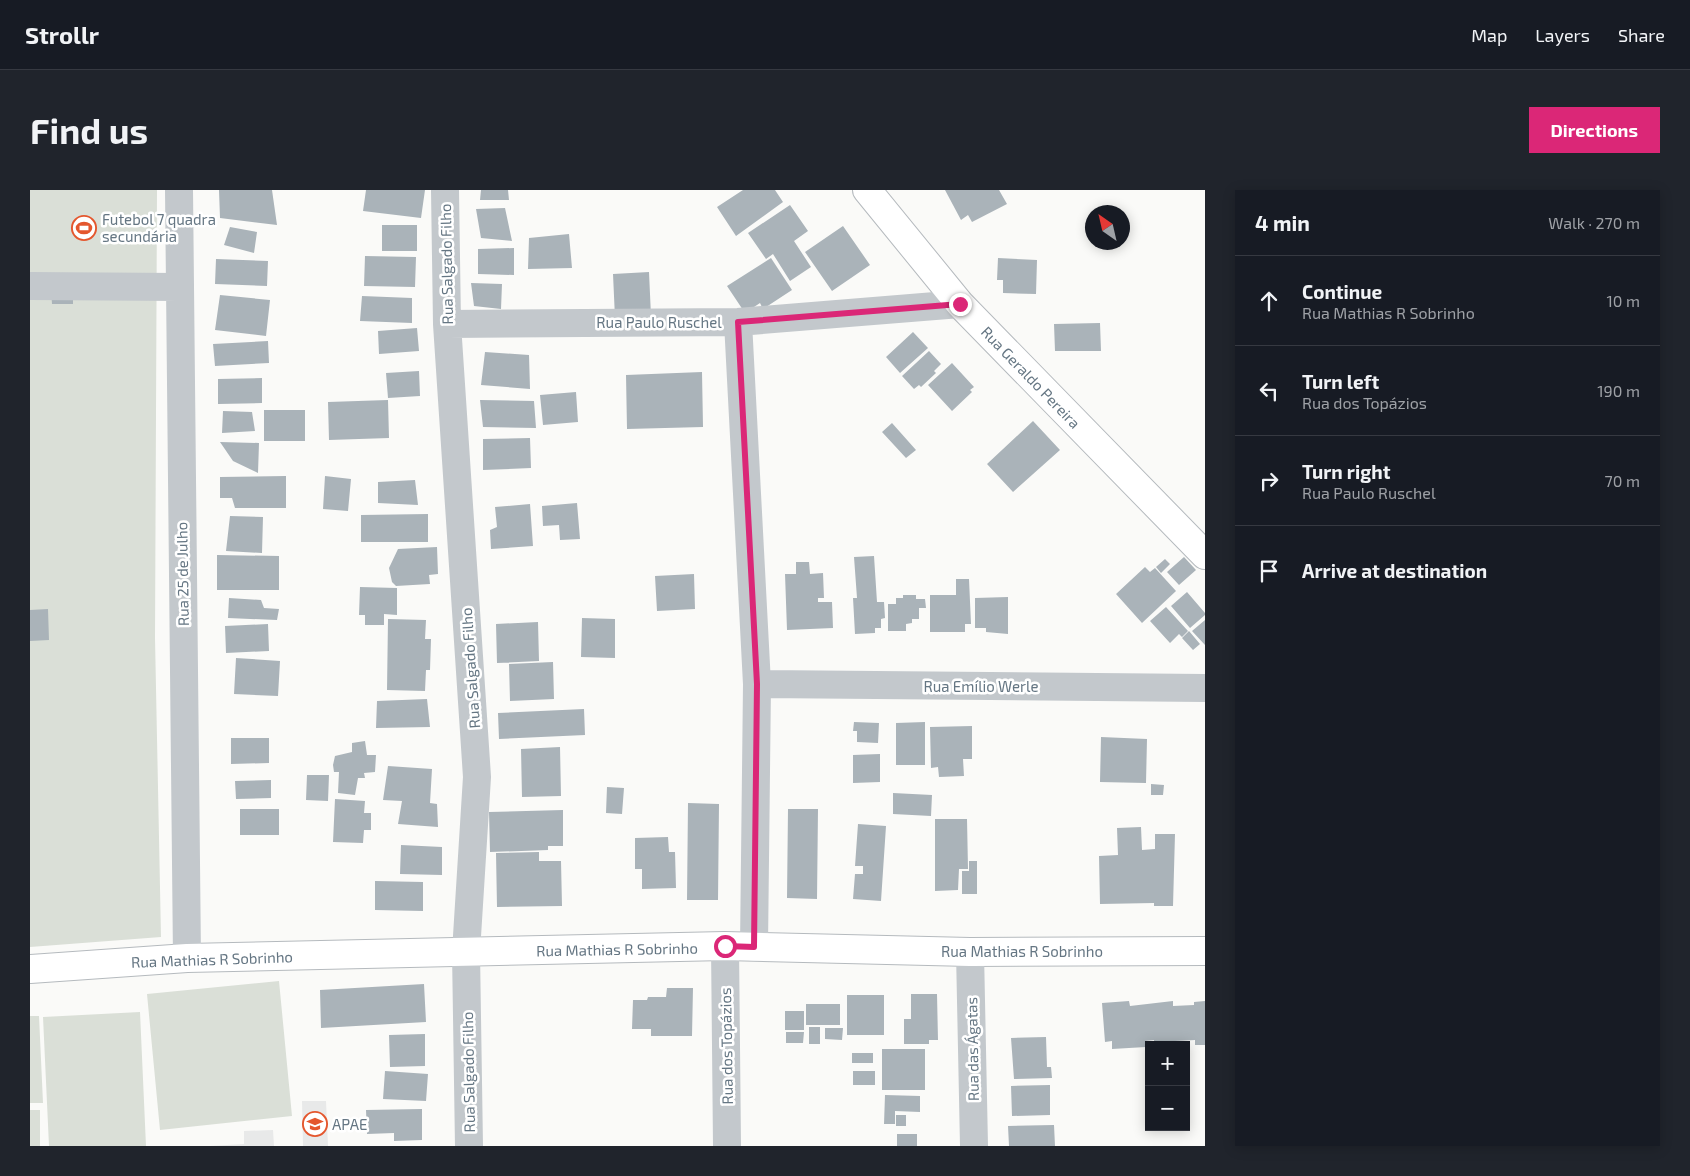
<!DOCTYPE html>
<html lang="en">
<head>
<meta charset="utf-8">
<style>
	:root { --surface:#171b24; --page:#20242c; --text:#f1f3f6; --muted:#9ea1a6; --line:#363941; --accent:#db2777 }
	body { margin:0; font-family:"Exo 2",sans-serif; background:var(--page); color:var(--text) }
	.controls { position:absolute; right:15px; bottom:15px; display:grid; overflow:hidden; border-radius:0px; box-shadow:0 2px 12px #0003 }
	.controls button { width:45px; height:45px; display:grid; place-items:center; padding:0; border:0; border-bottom:1px solid var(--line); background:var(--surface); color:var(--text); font:25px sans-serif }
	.compass { position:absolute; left:1055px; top:15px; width:45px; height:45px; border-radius:50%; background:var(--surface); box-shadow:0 2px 12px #0003; rotate:326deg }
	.stop { position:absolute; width:15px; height:15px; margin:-11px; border:4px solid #db2777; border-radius:50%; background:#fff }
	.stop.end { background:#db2777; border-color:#fff; box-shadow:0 1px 5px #0008 }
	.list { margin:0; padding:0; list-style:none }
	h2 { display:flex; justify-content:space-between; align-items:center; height:65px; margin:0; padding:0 20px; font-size:21px }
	h2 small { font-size:16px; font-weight:400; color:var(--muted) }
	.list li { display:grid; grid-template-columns:32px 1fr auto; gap:15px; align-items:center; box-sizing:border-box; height:90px; padding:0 20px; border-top:1px solid var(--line) }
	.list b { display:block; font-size:19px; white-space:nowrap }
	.list p { margin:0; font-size:16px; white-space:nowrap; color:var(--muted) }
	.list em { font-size:16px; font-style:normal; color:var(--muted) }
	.icon { flex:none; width:28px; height:28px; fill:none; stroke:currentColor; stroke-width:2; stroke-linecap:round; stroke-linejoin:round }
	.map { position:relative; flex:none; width:1175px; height:956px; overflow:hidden; border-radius:0px }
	header { display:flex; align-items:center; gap:30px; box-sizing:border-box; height:70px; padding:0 25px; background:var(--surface); border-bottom:1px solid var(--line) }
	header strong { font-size:24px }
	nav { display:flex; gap:28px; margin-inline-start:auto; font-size:18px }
	.intro { display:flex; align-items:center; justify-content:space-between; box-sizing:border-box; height:120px; padding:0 30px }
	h1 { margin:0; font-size:35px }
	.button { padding:12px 22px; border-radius:0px; background:var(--accent); color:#fff; font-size:18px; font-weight:700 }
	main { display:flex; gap:30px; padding:0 30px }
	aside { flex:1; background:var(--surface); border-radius:0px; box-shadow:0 2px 12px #0003 }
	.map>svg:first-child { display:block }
	.built { fill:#e8e9e9 }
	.green { fill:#dadfd7 }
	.building { fill:#aab3b9 }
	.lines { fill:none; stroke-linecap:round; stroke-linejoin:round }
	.major-casing { stroke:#b5babe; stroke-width:30 }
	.minor { stroke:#c3c8cc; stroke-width:28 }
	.major { stroke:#fff; stroke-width:28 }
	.route { stroke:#db2777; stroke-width:6 }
	.labels { text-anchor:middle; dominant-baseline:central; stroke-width:5; stroke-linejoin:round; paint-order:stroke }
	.poi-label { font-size:15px; fill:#657683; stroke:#fff; text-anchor:start }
	.street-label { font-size:15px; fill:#657683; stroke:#fff }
</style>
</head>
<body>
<header>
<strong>Strollr</strong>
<nav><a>Map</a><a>Layers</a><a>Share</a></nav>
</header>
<div class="intro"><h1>Find us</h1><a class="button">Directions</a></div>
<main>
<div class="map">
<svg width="1175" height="956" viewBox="0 0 1175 956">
	<rect width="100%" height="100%" fill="#fafaf8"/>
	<!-- built -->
	<path class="built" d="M272,911H296L298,956H273Z
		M243,940L244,956H180L214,954V941Z"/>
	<!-- green -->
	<path class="green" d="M0,0H127L125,448L131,747L0,757Z
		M249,791L262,926L130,940L117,804Z
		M110,822L116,956H19L13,827Z
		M0,826H9L13,913H0Z
		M0,920H10V956H0Z"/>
	<!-- building -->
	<path class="building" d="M189,0H242L247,35L190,28Z
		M336,0H395L391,28L333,21Z
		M451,0H478L479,10H450Z
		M713,0H745L753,12L706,46L687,17Z
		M915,0H969L977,14L942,32L938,25L931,30Z
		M760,15L778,41L764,51L781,77L760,91L743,64L736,69L718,43Z
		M475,18L482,51L451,48L446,19Z
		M352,35H387V61H352Z
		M813,36L840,75L802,101L775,62Z
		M200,37L227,42L224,63L194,55Z
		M539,44L542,78L498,79L499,48Z
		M484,58V85L448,84V59Z
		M335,66L386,67L385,97L334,96Z
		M741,68L762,100L733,119L730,113L715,123L697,96Z
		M968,68L1007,70L1006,104L973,103V90H967Z
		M186,69L238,71L237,96L185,94Z
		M619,82L621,126L585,128L583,84Z
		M441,93L472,94L471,119L444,116Z
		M21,99H43V114H22Z
		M190,105L240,110L236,146L185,140Z
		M332,106L382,108V133L330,131Z
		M1070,133L1071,161H1025L1024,134Z
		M387,138L389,161L349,164L348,141Z
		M883,142L898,158L870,183L856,167Z
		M238,151L239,173L185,176L183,154Z
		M899,161L911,174L904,181L906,183L891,197L889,195L884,199L872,186Z
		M455,162L499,165L500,199L451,195Z
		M922,173L944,197L940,200L942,202L922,221L898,195Z
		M389,181L390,206L358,208L356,183Z
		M672,182L673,237L597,239L596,185Z
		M232,188V213L188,214V189Z
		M546,202L548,232L513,235L510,205Z
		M358,210L359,248L299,250L298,212Z
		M450,210L504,211L506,238L453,237Z
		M234,220H275V251H234Z
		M193,221L222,222L225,241L192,243Z
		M1003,231L1030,260L983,302L957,274Z
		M862,233L886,260L876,268L852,242Z
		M500,248L501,278L453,280V249Z
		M190,252L229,253L228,283L203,271Z
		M256,286V318H205L202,308H190V287Z
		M295,286L321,289L318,321L293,319Z
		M385,290L388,315L348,313V292Z
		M547,313L550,349L530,350L529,335L513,336L512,316Z
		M500,314L503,356L461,359L460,340L467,337L465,317Z
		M398,324V352H331V325Z
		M200,326L233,327L232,363L196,361Z
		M407,357L408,384L399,385L400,394L366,396L362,392L359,378L368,359Z
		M187,365L249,366V400H187Z
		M844,366L847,412H854L855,428L851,429V438H845V443L825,444L823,408H827L824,367Z
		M1154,367L1166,380L1149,395L1137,382Z
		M1135,369L1140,374L1131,383L1126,377Z
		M766,372H779L780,384L793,383L794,408H788V412H802L803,438L757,440L755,384H766Z
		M1115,377L1120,382L1125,378L1146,401L1112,433L1086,404Z
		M664,384L665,419L627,421L625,386Z
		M926,389H939L941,434H935V442H900V405H926Z
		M330,397L367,398V425L354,424V435H335V425H329Z
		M1157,402L1175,423V425L1160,438L1141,416Z
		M873,405H886V409H895L896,418H889V429H882V433L876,434V441H858V414H866V408H873Z
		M978,407V444L956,442V438H945V408Z
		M199,408L231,410L234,418L249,419L247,430L198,428Z
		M1136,417L1158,441L1152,447L1149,444L1140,453L1120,431Z
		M18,419L19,450L0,451V420Z
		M552,428L585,429V468L551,467Z
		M358,429L396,430L395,449H401L400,480H396L395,501L357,500Z
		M1175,430V455L1162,441Z
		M508,432L509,471L467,473L466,434Z
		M238,434L239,461L196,463L195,436Z
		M1159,441L1170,454L1163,460L1152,448Z
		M206,468L250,471L248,506L204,504Z
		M523,472L524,509L480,511L479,474Z
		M397,509L400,537L346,538L347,511Z
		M554,519L555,545L469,549L468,523Z
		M824,532L849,533L848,553L827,552V541H823Z
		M895,532V575H866V533Z
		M942,536V569H933L934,586L909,587L908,577L901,578L900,537Z
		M1071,547L1117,549L1116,593L1070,592Z
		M201,548H239V573L201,574Z
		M335,551L337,565H346L345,582L334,583L335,588H328L325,605L308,603L309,582H304L303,575L305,566L322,562V553Z
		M530,557L531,606L492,607L491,559Z
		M850,564V592L823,593V565Z
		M358,576L402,579L400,613L407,614L408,637L368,634L372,611L353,610Z
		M277,585H299L298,611L276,610Z
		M241,590V608L206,609L205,591Z
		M1121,594L1134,595L1133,605H1121Z
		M577,597L594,598L592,624L576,623Z
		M863,603L902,605L901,626L863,624Z
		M305,609L335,611L334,623H341V640H334L333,653L303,652Z
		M658,613L689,614L688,710H657Z
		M210,619H249V645H210Z
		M758,619H788L787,709L757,708Z
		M533,620V656H518V660L460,662L459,622Z
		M905,629H937L938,679H929L928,700L905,701Z
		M828,634L856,636L851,711L823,709L825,684H833V676H825Z
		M1111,637L1112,660L1125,659V644H1145L1143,716H1124V713L1070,714L1069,666L1088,665L1087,638Z
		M638,647L639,662H645L646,698L612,699V679H605V648Z
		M371,655L412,657V685L370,684Z
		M509,662V671H531L532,716L467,717L466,663Z
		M939,671H947V704H932V681H939Z
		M345,691L393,692V721L345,720Z
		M394,794L396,832L291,838L290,800Z
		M637,798H663L662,846H621V839H602L603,810H617L618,807H636Z
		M881,804H907L908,850H899V854H874V829H881Z
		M817,805H854V845H817Z
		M1099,811L1100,816L1143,811V816L1164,815V812L1175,811V855H1165V850L1145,851L1146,855H1124V850L1115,851L1116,857L1082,859V851L1075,852L1072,813Z
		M776,814H810V835H776Z
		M755,821H774V840H755Z
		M779,837H790V854H779Z
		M795,838H813L812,850L795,849Z
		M756,842H774L773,853H756Z
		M395,844V876L360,877L359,845Z
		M1016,847L1017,877H1021L1022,888L984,889L981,848Z
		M852,859H895V900H852Z
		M822,863H843V873H822Z
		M355,881L398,884L396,911L353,909Z
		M823,881H845V895H823Z
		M1020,895V925L982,926L981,896Z
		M855,905L890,906V922L865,921V934H854Z
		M392,919V950L364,951V943L337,944L336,920Z
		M866,925H876V936H866Z
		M1024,935L1025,956H979L978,936Z
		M867,944H887V956H867Z"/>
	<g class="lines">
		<defs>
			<path id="major" d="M837,0L930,114L1175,365
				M0,779L157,768L695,756L940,762L1175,761"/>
		</defs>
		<!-- major casing -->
		<use href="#major" class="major-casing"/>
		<!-- minor -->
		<path class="minor" d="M149,0L157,768
			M415,0L417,134L447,587L436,762L439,956
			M0,96L149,97
			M708,132L727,494L724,757
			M417,134L708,132L930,114
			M727,494L1175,498
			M695,756L697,956
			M940,762L944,956"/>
		<!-- major -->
		<use href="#major" class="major"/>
	</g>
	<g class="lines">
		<!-- route -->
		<path class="route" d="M695,756L724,757L727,494L708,132L930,114"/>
	</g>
	<!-- icons -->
	<defs>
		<symbol id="stadium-ring" viewBox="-11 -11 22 22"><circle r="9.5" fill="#fff" stroke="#e4572e" stroke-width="1.5"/><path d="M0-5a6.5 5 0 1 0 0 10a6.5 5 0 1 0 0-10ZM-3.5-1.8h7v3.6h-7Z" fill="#e4572e"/></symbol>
		<symbol id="school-ring" viewBox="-11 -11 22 22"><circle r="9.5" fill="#fff" stroke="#e4572e" stroke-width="1.5"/><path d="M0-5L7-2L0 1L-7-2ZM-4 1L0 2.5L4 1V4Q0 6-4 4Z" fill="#e4572e"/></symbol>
	</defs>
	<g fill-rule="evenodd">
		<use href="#stadium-ring" x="40" y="24" width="28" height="28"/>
		<use href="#school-ring" x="271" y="920" width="28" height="28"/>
	</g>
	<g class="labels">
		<!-- poi labels -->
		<g class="poi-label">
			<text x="72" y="29">Futebol 7 quadra<tspan x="72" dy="17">secundária</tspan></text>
			<text x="302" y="934">APAE</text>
		</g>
		<!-- street labels -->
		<g class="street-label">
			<text transform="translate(416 74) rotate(-91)">Rua Salgado Filho</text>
			<text x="629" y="132">Rua Paulo Ruschel</text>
			<text transform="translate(1001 187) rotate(46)">Rua Geraldo Pereira</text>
			<text transform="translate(152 384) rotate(-91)">Rua 25 de Julho</text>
			<text transform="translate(440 478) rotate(-94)">Rua Salgado Filho</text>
			<text x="951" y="496">Rua Emílio Werle</text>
			<text transform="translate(587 759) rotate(-1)">Rua Mathias R Sobrinho</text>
			<text x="992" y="761">Rua Mathias R Sobrinho</text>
			<text transform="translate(182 769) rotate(-2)">Rua Mathias R Sobrinho</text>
			<text transform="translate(696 856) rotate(-91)">Rua dos Topázios</text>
			<text transform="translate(942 859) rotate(-91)">Rua das Ágatas</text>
			<text transform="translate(438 882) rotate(-91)">Rua Salgado Filho</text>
		</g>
	</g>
</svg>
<div class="controls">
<button>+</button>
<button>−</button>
</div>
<svg class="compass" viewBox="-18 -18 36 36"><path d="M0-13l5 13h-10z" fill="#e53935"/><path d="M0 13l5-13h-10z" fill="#9ea1a6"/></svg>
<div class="stop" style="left:695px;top:756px"></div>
<div class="stop end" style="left:930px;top:114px"></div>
</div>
<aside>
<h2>4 min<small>Walk · 270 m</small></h2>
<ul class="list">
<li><svg class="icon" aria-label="ahead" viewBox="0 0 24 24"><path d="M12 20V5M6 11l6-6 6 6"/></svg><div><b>Continue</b><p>Rua Mathias R Sobrinho</p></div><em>10 m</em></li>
<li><svg class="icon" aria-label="left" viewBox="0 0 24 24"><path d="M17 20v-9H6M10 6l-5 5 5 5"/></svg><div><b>Turn left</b><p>Rua dos Topázios</p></div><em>190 m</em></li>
<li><svg class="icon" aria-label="right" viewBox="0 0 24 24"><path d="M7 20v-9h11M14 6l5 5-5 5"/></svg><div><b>Turn right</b><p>Rua Paulo Ruschel</p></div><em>70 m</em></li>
<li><svg class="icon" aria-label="arrive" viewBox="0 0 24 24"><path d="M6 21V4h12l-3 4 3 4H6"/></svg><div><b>Arrive at destination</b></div></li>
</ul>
</aside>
</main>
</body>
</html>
